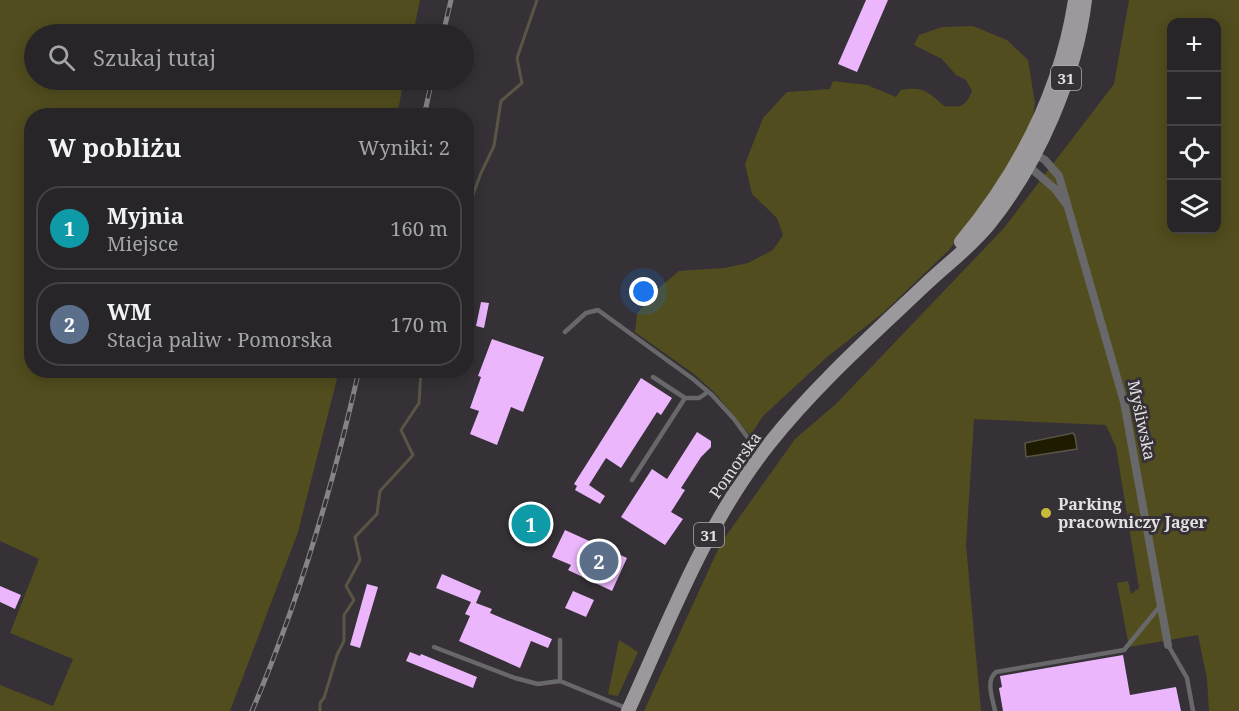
<!DOCTYPE html>
<html lang="pl">
<head>
<meta charset="utf-8">
<style>
	:root { --surface:#282528; --page:#302d30; --text:#f1f3f6; --muted:#a5a5a8; --line:#444245; --accent:#95b2f1 }
	body { margin:0; font-family:"Noto Serif",serif; background:var(--page); color:var(--text) }
	.controls { position:absolute; right:18px; top:18px; display:grid; overflow:hidden; border-radius:12px; box-shadow:0 3px 15px #0003 }
	.controls button { width:54px; height:54px; display:grid; place-items:center; padding:0; border:0; border-bottom:2px solid var(--line); background:var(--surface); color:var(--text); font:30px sans-serif }
	.you { position:absolute; left:644px; top:292px; width:21px; height:21px; margin:-15px; border:4px solid #fff; border-radius:50%; background:#1a73e8; box-shadow:0 0 0 9px #1a73e833 }
	.badge { display:grid; place-items:center; width:39px; height:39px; border-radius:50%; background:var(--accent); color:#fff; font-size:20px; font-weight:700 }
	.pin { position:absolute; translate:-50% -50%; border:3px solid #fff; box-shadow:0 2px 6px #0006 }
	.list { margin:0; padding:0; list-style:none }
	h2 { display:flex; justify-content:space-between; align-items:center; height:78px; margin:0; padding:0 24px; font-size:26px }
	h2 small { font-size:20px; font-weight:400; color:var(--muted) }
	.list li { display:grid; grid-template-columns:39px 1fr auto; gap:18px; align-items:center; box-sizing:border-box; height:84px; margin:0 12px 12px; padding:0 12px; border:2px solid var(--line); border-radius:24px }
	.list b { display:block; font-size:22px; white-space:nowrap }
	.list p { margin:0; font-size:20px; white-space:nowrap; color:var(--muted) }
	.list em { font-size:20px; font-style:normal; color:var(--muted) }
	.icon { flex:none; width:33px; height:33px; fill:none; stroke:currentColor; stroke-width:2; stroke-linecap:round; stroke-linejoin:round }
	.map { position:relative; flex:none; width:1239px; height:711px; overflow:hidden }
	.search { position:absolute; background:var(--surface); box-shadow:0 3px 15px #0003; left:24px; top:24px; width:450px; height:66px; display:flex; align-items:center; gap:15px; box-sizing:border-box; padding:0 21px; border-radius:33px; color:var(--muted); font-size:22px }
	.panel { position:absolute; background:var(--surface); box-shadow:0 3px 15px #0003; left:24px; top:108px; width:450px; height:270px; border-radius:24px }
	.map>svg:first-child { display:block }
	.green { fill:#524d1e; fill-rule:evenodd }
	.water { fill:#1e1b01; stroke:#595645; stroke-width:1.5 }
	.lines { fill:none; stroke-linecap:round; stroke-linejoin:round }
	.stream { stroke:#595645; stroke-width:3 }
	.building { fill:#ebb6fc }
	.lane { stroke:#686769; stroke-width:4.5 }
	.street { stroke:#686769; stroke-width:8 }
	.primary { stroke:#9c999d; stroke-width:14 }
	.rail-casing { stroke:#878488; stroke-width:5 }
	.rail { stroke:#353136; stroke-width:3; stroke-dasharray:9; stroke-linecap:butt }
	.poi-dot { fill:#c8bb3b; stroke:#353136; stroke-width:2 }
	.labels { text-anchor:middle; dominant-baseline:central; stroke-width:6; stroke-linejoin:round; paint-order:stroke }
	.shield { fill:#353136; stroke:#afacb0; stroke-width:1.5 }
	.shield-label { font-size:15px; font-weight:bold; fill:#e3e1e4 }
	.street-label { font-size:16px; fill:#e3e1e4; stroke:#353136 }
	.poi-label { font-size:16px; font-weight:bold; fill:#e3e1e4; stroke:#353136; text-anchor:start }
</style>
</head>
<body>
<div class="map">
<svg width="1239" height="711" viewBox="0 0 1239 711">
	<rect width="100%" height="100%" fill="#353136"/>
	<!-- green -->
	<path class="green" d="M0,0H420L413,34H34V80H404L397,115L32,116V370L339,371L298,532L230,711H0V685L53,706L73,659L10,633L39,559L0,541Z
		M1129,0H1239V711H1209L1207,679L1198,635L1129,647L1117,583L1128,581L1131,594L1139,588L1116,447L1106,425L974,419L966,545L981,711H644L721,543L795,439L836,404L1004,228L1114,84ZM1172,22H1216V230H1172Z
		M973,26L1007,40L1028,60L1035,103L1031,127L984,205L949,250L883,313L827,357L763,416L750,436L715,393L694,374L635,332L637,314L653,293L679,271L724,268L748,263L773,250L783,235L777,218L752,194L745,164L763,118L787,92L830,89L833,81L867,85L896,97L901,90C923,86 928,92 944,106C961,107 965,108 972,91L966,80L956,75L942,59L914,45L919,35L942,27Z
		M619,640L638,652L618,696L608,694Z"/>
	<!-- water -->
	<path class="water" d="M1073,433L1075,436L1077,449L1026,457L1025,443Z"/>
	<g class="lines">
		<!-- stream -->
		<path class="stream" d="M466,214L481,173L494,146L501,101L522,83L517,58L537,0
			M320,711V703L324,698L337,655L344,641V615L354,600L346,586L360,560L355,537L377,514L380,491L413,455L401,430L419,403L421,370"/>
	</g>
	<!-- building -->
	<path class="building" d="M866,0H888L857,72L838,64Z
		M481,302L489,303L484,328L476,326Z
		M492,339L544,357L523,412L511,407L497,445L470,434L479,411L470,408L481,377L478,376Z
		M641,378L672,398L661,415L657,412L621,468L606,458L589,485L605,496L600,504L575,490L577,486L574,484Z
		M697,432L711,441V447L701,457L681,488L685,490L671,512L683,519L665,545L621,517L652,469L667,479Z
		M532,507L543,513L531,541L519,536Z
		M565,530L627,558L612,591L568,570L571,565L552,557Z
		M442,574L481,591L476,603L492,609L490,613L552,639L548,648L531,641L520,668L459,641L470,616L465,614L471,602L436,588Z
		M367,584L378,587L360,648L350,645Z
		M0,586L21,595L15,609L0,602Z
		M573,591L594,600L586,617L565,608Z
		M410,652L420,656L421,654L477,677L473,688L406,661Z
		M1123,655L1130,695L1176,687L1181,711H1003L999,688L1002,687L1000,676Z"/>
	<g class="lines">
		<!-- lane -->
		<path class="lane" d="M565,332L586,313L598,310L693,379L712,395L734,419L753,445L761,450
			M653,377L685,398
			M632,480L685,398H699L708,392
			M560,640V681
			M1168,645L1187,678L1193,711
			M434,647L515,678L538,684L560,681L626,708
			M995,711C993,699 985,681 996,672L1124,650L1161,605"/>
		<!-- street -->
		<path class="street" d="M1031,152L1045,160L1059,176L1124,402L1168,645
			M1025,163L1055,189L1067,205"/>
		<!-- primary -->
		<path class="primary" d="M961,242C1019,172 1061,91 1075,0
			M628,711C670,619 706,523 769,444C814,387 872,335 925,285C947,264 971,247 990,223C1038,163 1076,76 1085,0"/>
		<defs>
			<path id="rail" d="M443,34L451,0
				M424,116L432,80
				M252,711C299,601 333,486 359,370"/>
		</defs>
		<!-- rail casing -->
		<use href="#rail" class="rail-casing"/>
		<!-- rail -->
		<use href="#rail" class="rail"/>
	</g>
	<!-- markers -->
	<circle class="poi-dot" cx="1046" cy="513" r="6"/>
	<g class="labels">
		<!-- shield labels -->
		<g class="shield">
			<rect x="1051" y="66" width="30" height="24" rx="4.5"/>
			<rect x="694" y="523" width="30" height="24" rx="4.5"/>
		</g>
		<g class="shield-label">
			<text x="1066" y="78">31</text>
			<text x="709" y="535">31</text>
		</g>
		<!-- street labels -->
		<g class="street-label">
			<text transform="translate(1142 420) rotate(78)">Myśliwska</text>
			<text transform="translate(735 465) rotate(-55)">Pomorska</text>
		</g>
		<!-- poi labels -->
		<g class="poi-label">
			<text x="1058" y="504">Parking<tspan x="1058" dy="18">pracowniczy Jager</tspan></text>
		</g>
	</g>
</svg>
<div class="controls">
<button>+</button>
<button>−</button>
<button><svg class="icon" aria-label="locate" viewBox="0 0 24 24"><circle cx="12" cy="12" r="6"/><path d="M12 2v4M12 18v4M2 12h4M18 12h4"/></svg></button>
<button><svg class="icon" aria-label="layers" viewBox="0 0 24 24"><path d="M12 4l9 5-9 5-9-5zM3 14l9 5 9-5"/></svg></button>
</div>
<div class="you"></div>
<div class="pin badge" style="left:531px;top:524px;background:#0f9aa8">1</div>
<div class="pin badge" style="left:599px;top:561px;background:#5c6f8a">2</div>
<div class="search"><svg class="icon" aria-label="search" viewBox="0 0 24 24"><circle cx="10" cy="10" r="6"/><path d="M15 15l6 6"/></svg>Szukaj tutaj</div>
<section class="panel">
<h2>W pobliżu<small>Wyniki: 2</small></h2>
<ul class="list">
<li><span class="badge" style="background:#0f9aa8">1</span><div><b>Myjnia</b><p>Miejsce</p></div><em>160 m</em></li>
<li><span class="badge" style="background:#5c6f8a">2</span><div><b>WM</b><p>Stacja paliw · Pomorska</p></div><em>170 m</em></li>
</ul>
</section>
</div>
</body>
</html>
